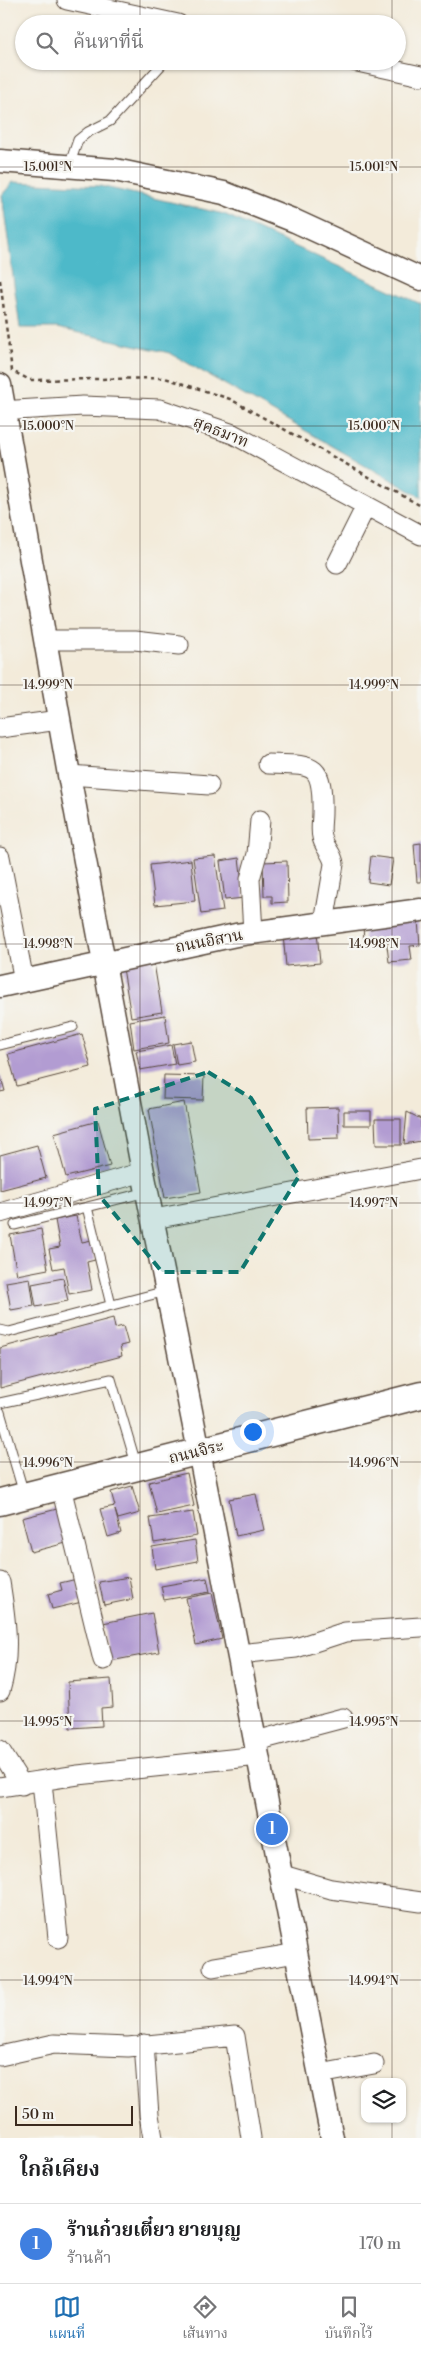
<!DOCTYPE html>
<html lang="th">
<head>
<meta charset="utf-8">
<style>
	:root { --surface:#fff; --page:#f2f2f2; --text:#202124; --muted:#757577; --line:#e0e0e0; --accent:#1f6fb2 }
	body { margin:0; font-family:"Libre Bodoni","Noto Serif Thai",serif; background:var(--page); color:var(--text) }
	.controls { position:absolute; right:15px; bottom:15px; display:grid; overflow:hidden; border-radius:10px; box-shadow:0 1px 4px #0004 }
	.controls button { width:45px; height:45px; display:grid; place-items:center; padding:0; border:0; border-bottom:1px solid var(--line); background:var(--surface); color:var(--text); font:25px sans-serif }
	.scale { position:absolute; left:15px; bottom:12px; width:118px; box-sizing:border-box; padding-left:5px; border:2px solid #3b2a1e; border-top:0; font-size:14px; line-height:18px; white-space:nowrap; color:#3b2a1e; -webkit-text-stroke:4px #f6f6f2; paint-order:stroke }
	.you { position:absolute; left:252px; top:1431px; width:18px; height:18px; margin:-12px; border:4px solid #fff; border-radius:50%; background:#1a73e8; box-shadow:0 0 0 8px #1a73e833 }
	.badge { display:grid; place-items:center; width:32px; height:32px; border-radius:50%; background:var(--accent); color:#fff; font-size:16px; font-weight:700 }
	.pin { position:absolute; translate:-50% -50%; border:2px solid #fff; box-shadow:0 1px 5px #0006 }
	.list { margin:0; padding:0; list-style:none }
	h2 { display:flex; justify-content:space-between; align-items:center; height:65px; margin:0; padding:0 20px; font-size:21px }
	h2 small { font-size:16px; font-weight:400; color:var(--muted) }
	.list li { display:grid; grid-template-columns:32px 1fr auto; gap:15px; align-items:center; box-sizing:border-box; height:80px; padding:0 20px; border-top:1px solid var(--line) }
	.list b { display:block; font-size:19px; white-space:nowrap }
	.list p { margin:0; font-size:16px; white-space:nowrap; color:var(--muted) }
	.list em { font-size:16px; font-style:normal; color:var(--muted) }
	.icon { flex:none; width:28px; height:28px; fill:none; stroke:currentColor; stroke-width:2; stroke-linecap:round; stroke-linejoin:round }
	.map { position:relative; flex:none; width:421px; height:2138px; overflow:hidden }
	.search { position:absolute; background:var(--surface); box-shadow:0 1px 4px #0004; left:15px; right:15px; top:15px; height:55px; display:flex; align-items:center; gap:12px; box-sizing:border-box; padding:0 18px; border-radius:28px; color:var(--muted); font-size:19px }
	.sheet { height:145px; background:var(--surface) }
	nav { display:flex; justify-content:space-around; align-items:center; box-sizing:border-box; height:70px; border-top:1px solid var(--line); background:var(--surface); font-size:14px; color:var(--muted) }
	nav a { display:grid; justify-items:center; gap:2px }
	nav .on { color:var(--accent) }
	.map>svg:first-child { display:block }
	.water { fill:#4db9c9; stroke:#447274 }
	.building { fill:#b29cd2 }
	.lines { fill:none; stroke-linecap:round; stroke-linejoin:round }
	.service-casing { stroke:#57473a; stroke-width:11 }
	.minor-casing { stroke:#57473a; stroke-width:21 }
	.tertiary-casing { stroke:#57473a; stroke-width:25 }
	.secondary-casing { stroke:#57473a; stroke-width:29 }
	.path { stroke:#57473a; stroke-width:2.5; stroke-dasharray:4 4; stroke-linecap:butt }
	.service { stroke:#fff; stroke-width:9 }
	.minor { stroke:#fff; stroke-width:19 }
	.tertiary { stroke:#fff; stroke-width:22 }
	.secondary { stroke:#fff; stroke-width:26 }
	.marked { fill:#0f766e; fill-opacity:0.2; stroke:#0f766e; stroke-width:4; stroke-dasharray:10 6; stroke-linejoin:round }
	.ticks { fill:none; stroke:#3b2a1e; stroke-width:1; stroke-opacity:0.45 }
	.labels { text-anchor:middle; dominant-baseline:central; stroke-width:4.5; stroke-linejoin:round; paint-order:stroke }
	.street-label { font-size:16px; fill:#3b2a1e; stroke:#f6f6f2 }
	.ticks-label { font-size:12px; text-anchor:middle; fill:#3b2a1e; stroke:#f6f6f2; stroke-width:4.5; stroke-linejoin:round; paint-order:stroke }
</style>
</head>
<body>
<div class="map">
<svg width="421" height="2138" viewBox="0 0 421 2138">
	<rect width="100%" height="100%" fill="#f6f6f2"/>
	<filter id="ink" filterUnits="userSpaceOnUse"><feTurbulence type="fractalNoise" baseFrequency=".02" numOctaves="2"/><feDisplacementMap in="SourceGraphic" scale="10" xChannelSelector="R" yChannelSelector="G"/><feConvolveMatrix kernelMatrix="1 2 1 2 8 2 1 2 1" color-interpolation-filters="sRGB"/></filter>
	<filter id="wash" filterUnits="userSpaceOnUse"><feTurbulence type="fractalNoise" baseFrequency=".0096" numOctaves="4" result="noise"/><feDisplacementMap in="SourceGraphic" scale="20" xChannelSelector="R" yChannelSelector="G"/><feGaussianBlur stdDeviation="1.12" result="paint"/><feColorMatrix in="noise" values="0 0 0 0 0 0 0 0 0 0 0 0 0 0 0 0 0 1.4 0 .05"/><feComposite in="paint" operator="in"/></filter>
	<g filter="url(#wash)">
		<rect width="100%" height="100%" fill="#f3ebda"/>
		<!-- water -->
		<path class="water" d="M13,182L100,186L224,214L421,304V497L170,353L57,328H20L2,195Z"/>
		<g id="blocks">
			<!-- building -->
			<path class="building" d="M421,843V882H417L414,844Z
				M215,856L223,911L201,914L193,858Z
				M371,856L393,859L389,885L368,882Z
				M239,858L244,898L225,900L220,861Z
				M191,860L195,901L155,905L150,865Z
				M287,861L288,902L272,903V896H264L263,862Z
				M418,921L420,945L410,946L412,960L389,962L386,938L364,940L363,926Z
				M317,932L320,963L286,966L283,935Z
				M153,957L162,1012L131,1017L122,962Z
				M165,1015L169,1043L134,1049L130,1021Z
				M82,1034L91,1067L17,1086L8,1054Z
				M191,1041L195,1062L177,1065L173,1044Z
				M171,1045L175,1064L140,1070L136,1051Z
				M0,1074L5,1091L0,1092Z
				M164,1075L204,1076L203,1100L163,1099Z
				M184,1102L201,1192L165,1198L149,1109Z
				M338,1107L339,1138L308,1139L307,1108Z
				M344,1111H371V1125H344Z
				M407,1112L421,1119V1141L404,1144Z
				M375,1119H401V1145H376Z
				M98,1121L110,1166L66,1177L54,1133Z
				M37,1145L46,1178L0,1190V1155Z
				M76,1216L82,1242L92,1240L95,1260L87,1262L92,1290L69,1294L64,1267L53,1269L49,1249L60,1247L55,1220Z
				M41,1229L48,1269L17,1275L10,1235Z
				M30,1278L34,1306L11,1310L6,1282Z
				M63,1278L68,1301L36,1307L32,1284Z
				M113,1318L115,1328L123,1326L128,1344L120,1346L122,1356L0,1388V1348Z
				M187,1473L194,1506L157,1514L149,1482Z
				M132,1486L140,1513L118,1519L115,1510L121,1533L108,1537L100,1509L115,1506L111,1492Z
				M256,1494L264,1530L236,1536L229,1499Z
				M61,1508L70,1542L31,1552L22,1518Z
				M193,1512L197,1536L154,1543L150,1518Z
				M195,1540L198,1561L155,1569L152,1547Z
				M129,1577L133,1599L104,1605L99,1582Z
				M207,1578L210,1592L164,1600L161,1586Z
				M77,1579L82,1602L52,1609L48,1594L62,1590L60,1583Z
				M212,1593L222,1639L196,1645L186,1598Z
				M152,1613L159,1652L110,1661L103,1623Z
				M111,1679L113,1707L101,1708L102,1726L70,1728L68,1682Z"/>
		</g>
	</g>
	<g filter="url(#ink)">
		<use href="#blocks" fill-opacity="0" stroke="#57473a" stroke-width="1"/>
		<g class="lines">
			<defs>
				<path id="service" d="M69,166L78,140L88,132L110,121L165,61
					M0,1045L73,1027
					M87,1207L111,1305
					M15,1225L147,1192
					M0,1330L9,1332L166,1291
					M0,1403L111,1379L136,1464
					M0,1412L24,1494"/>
				<path id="minor" d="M67,0L178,24
					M353,61L421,76
					M0,411L83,406L160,409L233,434L421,535
					M337,564L366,506
					M45,640H135L179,645
					M0,728L59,720
					M268,764C314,765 323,762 322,813C322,821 320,830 322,837C324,848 333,853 334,864L324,923
					M69,775L209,785
					M0,857L24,981
					M253,933L250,879L257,854L260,820
					M0,1213L143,1172
					M154,1219L421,1169
					M61,1487L103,1660
					M239,1654L296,1648L345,1632L421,1627
					M0,1691C11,1655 6,1619 0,1582
					M256,1741L343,1718
					M0,1750L22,1785
					M42,1782L58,1938
					M0,1787L78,1775L259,1756
					M283,1875L331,1889L421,1902
					M213,1967L297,1953
					M144,2044L149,2115L153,2138
					M0,2056L54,2044L128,2047L235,2036L251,2138
					M320,2074L374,2064"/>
				<path id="tertiary" d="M0,161L115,170L224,193L295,221L421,279
					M0,385L69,775L143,1172L199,1451L332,2138
					M0,986L236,935L421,910"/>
				<path id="secondary" d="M0,1502L421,1395"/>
			</defs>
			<!-- service casing -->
			<use href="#service" class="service-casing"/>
			<!-- minor casing -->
			<use href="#minor" class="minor-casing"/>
			<!-- tertiary casing -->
			<use href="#tertiary" class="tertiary-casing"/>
			<!-- secondary casing -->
			<use href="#secondary" class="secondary-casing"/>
			<!-- path -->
			<path class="path" d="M0,280L12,371L30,380L165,378L230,399L421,506"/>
			<!-- service -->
			<use href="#service" class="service"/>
			<!-- minor -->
			<use href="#minor" class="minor"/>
			<!-- tertiary -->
			<use href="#tertiary" class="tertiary"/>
			<!-- secondary -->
			<use href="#secondary" class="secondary"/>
		</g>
	</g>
	<!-- marked area -->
	<path class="marked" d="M208,1072L251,1098L299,1176L240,1272H162L99,1195L95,1109Z"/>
	<!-- ticks -->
	<path class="ticks" d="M140,0V24M392,0V24M140,61V2138M392,61V2082M0,167H421M0,426H421M0,685H421M0,944H421M0,1203H421M0,1462H421M0,1721H421M0,1980H421M392,2119V2138"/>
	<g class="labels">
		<!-- street labels -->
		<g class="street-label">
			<text transform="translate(221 432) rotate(22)">สุคธมาท</text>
			<text transform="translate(209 941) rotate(-11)">ถนนอิสาน</text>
			<text transform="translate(196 1452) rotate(-14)">ถนนจิระ</text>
		</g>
	</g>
	<g class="ticks-label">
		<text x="48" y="171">15.001°N</text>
		<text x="374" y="171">15.001°N</text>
		<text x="48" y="430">15.000°N</text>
		<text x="374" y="430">15.000°N</text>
		<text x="48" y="689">14.999°N</text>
		<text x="374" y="689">14.999°N</text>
		<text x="48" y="948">14.998°N</text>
		<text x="374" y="948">14.998°N</text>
		<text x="48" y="1207">14.997°N</text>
		<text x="374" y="1207">14.997°N</text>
		<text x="48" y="1467">14.996°N</text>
		<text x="374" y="1467">14.996°N</text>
		<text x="48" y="1726">14.995°N</text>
		<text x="374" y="1726">14.995°N</text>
		<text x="48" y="1985">14.994°N</text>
		<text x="374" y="1985">14.994°N</text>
	</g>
</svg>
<div class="controls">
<button><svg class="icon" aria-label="layers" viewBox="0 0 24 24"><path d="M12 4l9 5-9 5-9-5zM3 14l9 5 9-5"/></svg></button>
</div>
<div class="scale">50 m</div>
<div class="you"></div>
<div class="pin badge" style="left:272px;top:1829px;background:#3f7fe0">1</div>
<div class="search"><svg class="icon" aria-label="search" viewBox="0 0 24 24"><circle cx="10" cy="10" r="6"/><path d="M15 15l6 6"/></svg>ค้นหาที่นี่</div>
</div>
<section class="sheet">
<h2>ใกล้เคียง<small></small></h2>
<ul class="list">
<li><span class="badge" style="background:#3f7fe0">1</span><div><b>ร้านก๋วยเตี๋ยว ยายบุญ</b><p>ร้านค้า</p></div><em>170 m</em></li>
</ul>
</section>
<nav>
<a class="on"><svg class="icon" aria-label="map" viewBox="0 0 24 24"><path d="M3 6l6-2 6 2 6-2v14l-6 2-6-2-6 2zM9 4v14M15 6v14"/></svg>แผนที่</a>
<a><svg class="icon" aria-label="directions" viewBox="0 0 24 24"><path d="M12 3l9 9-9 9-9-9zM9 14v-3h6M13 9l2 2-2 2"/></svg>เส้นทาง</a>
<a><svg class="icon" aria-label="saved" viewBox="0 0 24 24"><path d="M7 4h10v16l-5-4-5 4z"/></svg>บันทึกไว้</a>
</nav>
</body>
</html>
